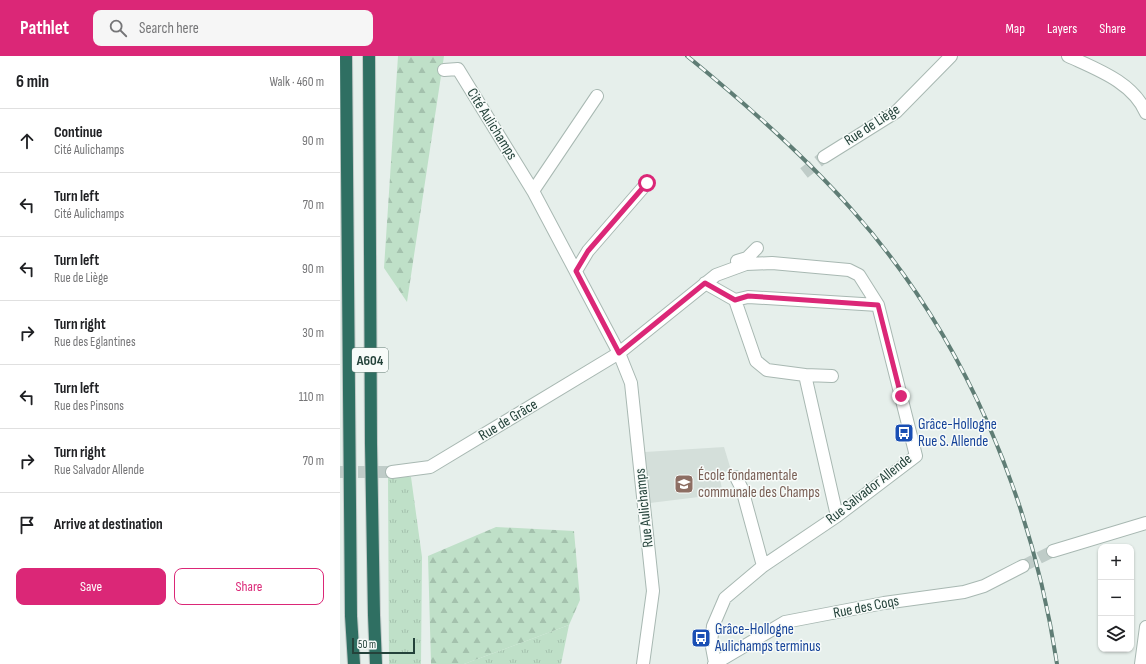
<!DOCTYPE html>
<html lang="en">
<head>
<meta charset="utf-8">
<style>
	:root { --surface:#fff; --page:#f6f6f6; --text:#202124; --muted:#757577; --line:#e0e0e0; --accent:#db2777 }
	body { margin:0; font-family:"Sofia Sans Condensed",sans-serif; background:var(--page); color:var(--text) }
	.controls { position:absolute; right:12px; bottom:12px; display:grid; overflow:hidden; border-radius:8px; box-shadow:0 1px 3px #0004 }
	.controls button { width:36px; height:36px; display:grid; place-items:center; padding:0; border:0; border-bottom:1px solid var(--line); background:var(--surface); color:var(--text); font:20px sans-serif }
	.scale { position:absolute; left:12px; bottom:10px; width:63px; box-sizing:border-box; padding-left:4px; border:2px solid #24423a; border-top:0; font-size:11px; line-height:14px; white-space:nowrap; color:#24423a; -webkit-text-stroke:3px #f7fbf9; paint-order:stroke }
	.stop { position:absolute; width:12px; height:12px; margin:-9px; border:3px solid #db2777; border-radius:50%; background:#fff }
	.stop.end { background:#db2777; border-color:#fff; box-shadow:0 1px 4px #0008 }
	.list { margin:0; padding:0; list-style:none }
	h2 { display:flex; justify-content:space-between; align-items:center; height:52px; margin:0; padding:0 16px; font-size:17px }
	h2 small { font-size:13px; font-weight:400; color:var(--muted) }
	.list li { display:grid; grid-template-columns:26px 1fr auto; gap:12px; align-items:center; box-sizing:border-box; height:64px; padding:0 16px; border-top:1px solid var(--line) }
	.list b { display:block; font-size:15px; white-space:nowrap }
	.list p { margin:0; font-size:13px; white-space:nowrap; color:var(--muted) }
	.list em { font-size:13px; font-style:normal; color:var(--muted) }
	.actions { display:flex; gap:8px; padding:12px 16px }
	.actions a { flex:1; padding:9px 0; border:1px solid var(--accent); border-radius:8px; text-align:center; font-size:14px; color:var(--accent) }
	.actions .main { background:var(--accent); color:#fff }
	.icon { flex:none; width:22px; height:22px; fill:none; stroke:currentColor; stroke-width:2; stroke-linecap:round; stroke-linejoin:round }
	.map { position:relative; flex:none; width:806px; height:608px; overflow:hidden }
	header { display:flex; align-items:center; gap:24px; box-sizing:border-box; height:56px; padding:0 20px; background:var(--accent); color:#fff }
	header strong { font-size:19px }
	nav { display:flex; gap:22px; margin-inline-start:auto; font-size:14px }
	.search { width:280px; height:36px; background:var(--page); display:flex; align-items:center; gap:10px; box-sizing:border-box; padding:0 14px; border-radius:8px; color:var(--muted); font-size:15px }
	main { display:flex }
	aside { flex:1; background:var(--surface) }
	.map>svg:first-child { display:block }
	.built { fill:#d4dfda }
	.grass { fill:url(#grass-tufts) }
	.forest { fill:url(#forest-firs) }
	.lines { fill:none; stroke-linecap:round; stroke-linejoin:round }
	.minor-tunnel { stroke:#bfccc8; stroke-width:12; stroke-dasharray:12 6; stroke-linecap:butt }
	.minor-casing { stroke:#a8b8b2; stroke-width:14 }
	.highway-casing { stroke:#c2cac8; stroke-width:14 }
	.minor { stroke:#fff; stroke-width:12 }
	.highway { stroke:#2f6f62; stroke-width:12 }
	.rail-casing { stroke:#5f7d75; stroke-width:4 }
	.rail { stroke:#f7fbf9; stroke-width:2.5; stroke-dasharray:8; stroke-linecap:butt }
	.route { stroke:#db2777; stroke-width:5 }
	.labels { text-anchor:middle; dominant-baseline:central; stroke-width:3; stroke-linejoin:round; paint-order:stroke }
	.shield { fill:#f7fbf9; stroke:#637a73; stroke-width:1 }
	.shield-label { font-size:14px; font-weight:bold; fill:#24423a }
	.street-label { font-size:15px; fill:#24423a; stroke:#f7fbf9 }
	.transit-label { font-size:15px; fill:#164399; stroke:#f7fbf9; text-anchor:start }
	.education-label { font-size:15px; fill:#785e54; stroke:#f7fbf9; text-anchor:start }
</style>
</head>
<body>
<header>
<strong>Pathlet</strong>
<div class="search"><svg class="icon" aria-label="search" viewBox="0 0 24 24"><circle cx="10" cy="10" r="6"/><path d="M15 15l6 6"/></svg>Search here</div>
<nav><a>Map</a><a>Layers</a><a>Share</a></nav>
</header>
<main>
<aside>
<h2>6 min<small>Walk · 460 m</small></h2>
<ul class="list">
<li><svg class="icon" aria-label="ahead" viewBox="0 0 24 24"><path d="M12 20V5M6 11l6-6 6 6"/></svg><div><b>Continue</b><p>Cité Aulichamps</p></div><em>90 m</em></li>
<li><svg class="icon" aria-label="left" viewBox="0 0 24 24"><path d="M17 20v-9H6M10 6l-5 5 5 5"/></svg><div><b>Turn left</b><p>Cité Aulichamps</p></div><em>70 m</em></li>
<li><svg class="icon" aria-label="left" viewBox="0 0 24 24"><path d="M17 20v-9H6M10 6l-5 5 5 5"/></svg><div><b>Turn left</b><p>Rue de Liège</p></div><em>90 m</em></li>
<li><svg class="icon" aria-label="right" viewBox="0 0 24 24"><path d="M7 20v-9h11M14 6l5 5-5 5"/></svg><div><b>Turn right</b><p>Rue des Eglantines</p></div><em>30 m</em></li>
<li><svg class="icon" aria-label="left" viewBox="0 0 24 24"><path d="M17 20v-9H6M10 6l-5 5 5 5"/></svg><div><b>Turn left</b><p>Rue des Pinsons</p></div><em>110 m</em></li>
<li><svg class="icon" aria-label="right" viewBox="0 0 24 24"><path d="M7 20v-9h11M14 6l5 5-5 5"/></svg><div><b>Turn right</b><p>Rue Salvador Allende</p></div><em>70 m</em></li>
<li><svg class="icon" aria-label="arrive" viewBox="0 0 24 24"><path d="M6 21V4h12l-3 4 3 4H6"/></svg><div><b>Arrive at destination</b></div></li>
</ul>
<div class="actions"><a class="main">Save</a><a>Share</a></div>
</aside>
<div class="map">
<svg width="806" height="608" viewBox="0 0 806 608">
	<defs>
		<pattern id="grass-tufts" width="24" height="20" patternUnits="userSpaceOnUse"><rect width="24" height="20" fill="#bfe0c8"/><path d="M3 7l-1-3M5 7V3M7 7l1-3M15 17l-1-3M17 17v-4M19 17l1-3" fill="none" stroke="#a4c1ad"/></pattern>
		<pattern id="forest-firs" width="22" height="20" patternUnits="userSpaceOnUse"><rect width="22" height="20" fill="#bfe0c8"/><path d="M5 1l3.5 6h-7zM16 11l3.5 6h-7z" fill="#a4c1ad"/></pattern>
	</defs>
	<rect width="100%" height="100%" fill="#e6efeb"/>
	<!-- built -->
	<path class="built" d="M384,391L391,414L379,418L383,438L310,447L305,396Z"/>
	<!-- grass -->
	<path class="grass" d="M48,421H71L82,501L81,608H49Z
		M229,569L221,608H124Z"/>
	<!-- forest -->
	<path class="forest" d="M58,0H104L67,246L44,212Z
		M156,471L234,475L240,544L229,569L124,608H91L88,500Z"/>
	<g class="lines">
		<!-- minor-tunnel -->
		<path class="minor-tunnel" d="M464,117L484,101
			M0,416H52
			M683,510L713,495"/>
		<defs>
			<path id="minor" d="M728,0C756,13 793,26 806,57
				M104,14L118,13L193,135L279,297L291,327L313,535L303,608
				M484,101L556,56L611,0
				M193,135L257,40
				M397,205L407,202L417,192
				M236,215L248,195L307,127
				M365,227L395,244L416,305L427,314L465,319L497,460
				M395,244L408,241L538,249
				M465,319L492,320
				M52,416L90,411L279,297L376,219L406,208L432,207L509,214L519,219L538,249L576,400L497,460L423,510L385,542L373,570L371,586L375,607
				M396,421L402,433L423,510
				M713,495L806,467
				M374,608L445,566L544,547L624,536L644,530L683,510
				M801,608L806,571"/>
			<path id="highway" d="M6,0L11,560L14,608
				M29,0L31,388L34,559L36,608"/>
		</defs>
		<!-- minor casing -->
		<use href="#minor" class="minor-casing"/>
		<!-- highway casing -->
		<use href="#highway" class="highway-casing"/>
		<!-- minor -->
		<use href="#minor" class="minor"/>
		<!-- highway -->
		<use href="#highway" class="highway"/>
		<defs>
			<path id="rail" d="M347,0C406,48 463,98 513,155C625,281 692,443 717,608"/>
		</defs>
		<!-- rail casing -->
		<use href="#rail" class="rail-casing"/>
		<!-- rail -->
		<use href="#rail" class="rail"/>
	</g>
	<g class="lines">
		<!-- route -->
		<path class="route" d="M307,127L248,195L236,215L279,297L365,227L395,244L408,240L538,249L561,340"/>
	</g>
	<!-- icons -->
	<defs>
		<symbol id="bus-square" viewBox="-11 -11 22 22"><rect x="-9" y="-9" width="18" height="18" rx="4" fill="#1a4fb4" stroke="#f7fbf9"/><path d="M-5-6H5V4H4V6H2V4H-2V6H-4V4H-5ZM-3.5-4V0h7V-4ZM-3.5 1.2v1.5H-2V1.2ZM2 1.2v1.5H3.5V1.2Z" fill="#fff"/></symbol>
		<symbol id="school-square" viewBox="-11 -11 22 22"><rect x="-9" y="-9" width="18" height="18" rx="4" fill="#8d6e63" stroke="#f7fbf9"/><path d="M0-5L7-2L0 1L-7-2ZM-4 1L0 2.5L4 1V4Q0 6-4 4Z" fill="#fff"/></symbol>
	</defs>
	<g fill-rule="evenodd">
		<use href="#bus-square" x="553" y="366" width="22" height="22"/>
		<use href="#school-square" x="333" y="417" width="22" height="22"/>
		<use href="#bus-square" x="350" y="571" width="22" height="22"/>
	</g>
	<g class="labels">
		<!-- shield labels -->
		<rect class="shield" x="12" y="292" width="36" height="24" rx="3"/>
		<g class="shield-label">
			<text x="30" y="304">A604</text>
		</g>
		<!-- street labels -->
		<g class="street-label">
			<text transform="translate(152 68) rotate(58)">Cité Aulichamps</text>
			<text transform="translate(532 69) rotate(-33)">Rue de Liège</text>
			<text transform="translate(168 364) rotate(-31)">Rue de Grâce</text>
			<text transform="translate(529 433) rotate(-38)">Rue Salvador Allende</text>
			<text transform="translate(304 452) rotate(-96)">Rue Aulichamps</text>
			<text transform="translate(526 551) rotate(-11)">Rue des Coqs</text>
		</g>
		<!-- transit labels -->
		<g class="transit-label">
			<text x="578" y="368">Grâce-Hollogne<tspan x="578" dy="17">Rue S. Allende</tspan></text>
			<text x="375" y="573">Grâce-Hollogne<tspan x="375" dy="17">Aulichamps terminus</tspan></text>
		</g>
		<!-- education labels -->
		<g class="education-label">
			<text x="358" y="419">École fondamentale<tspan x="358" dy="17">communale des Champs</tspan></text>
		</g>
	</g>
</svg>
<div class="controls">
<button>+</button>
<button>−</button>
<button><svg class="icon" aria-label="layers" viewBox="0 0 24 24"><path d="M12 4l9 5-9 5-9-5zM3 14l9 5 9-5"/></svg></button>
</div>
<div class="scale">50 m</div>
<div class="stop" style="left:307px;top:127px"></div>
<div class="stop end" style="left:561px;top:340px"></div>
</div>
</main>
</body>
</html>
